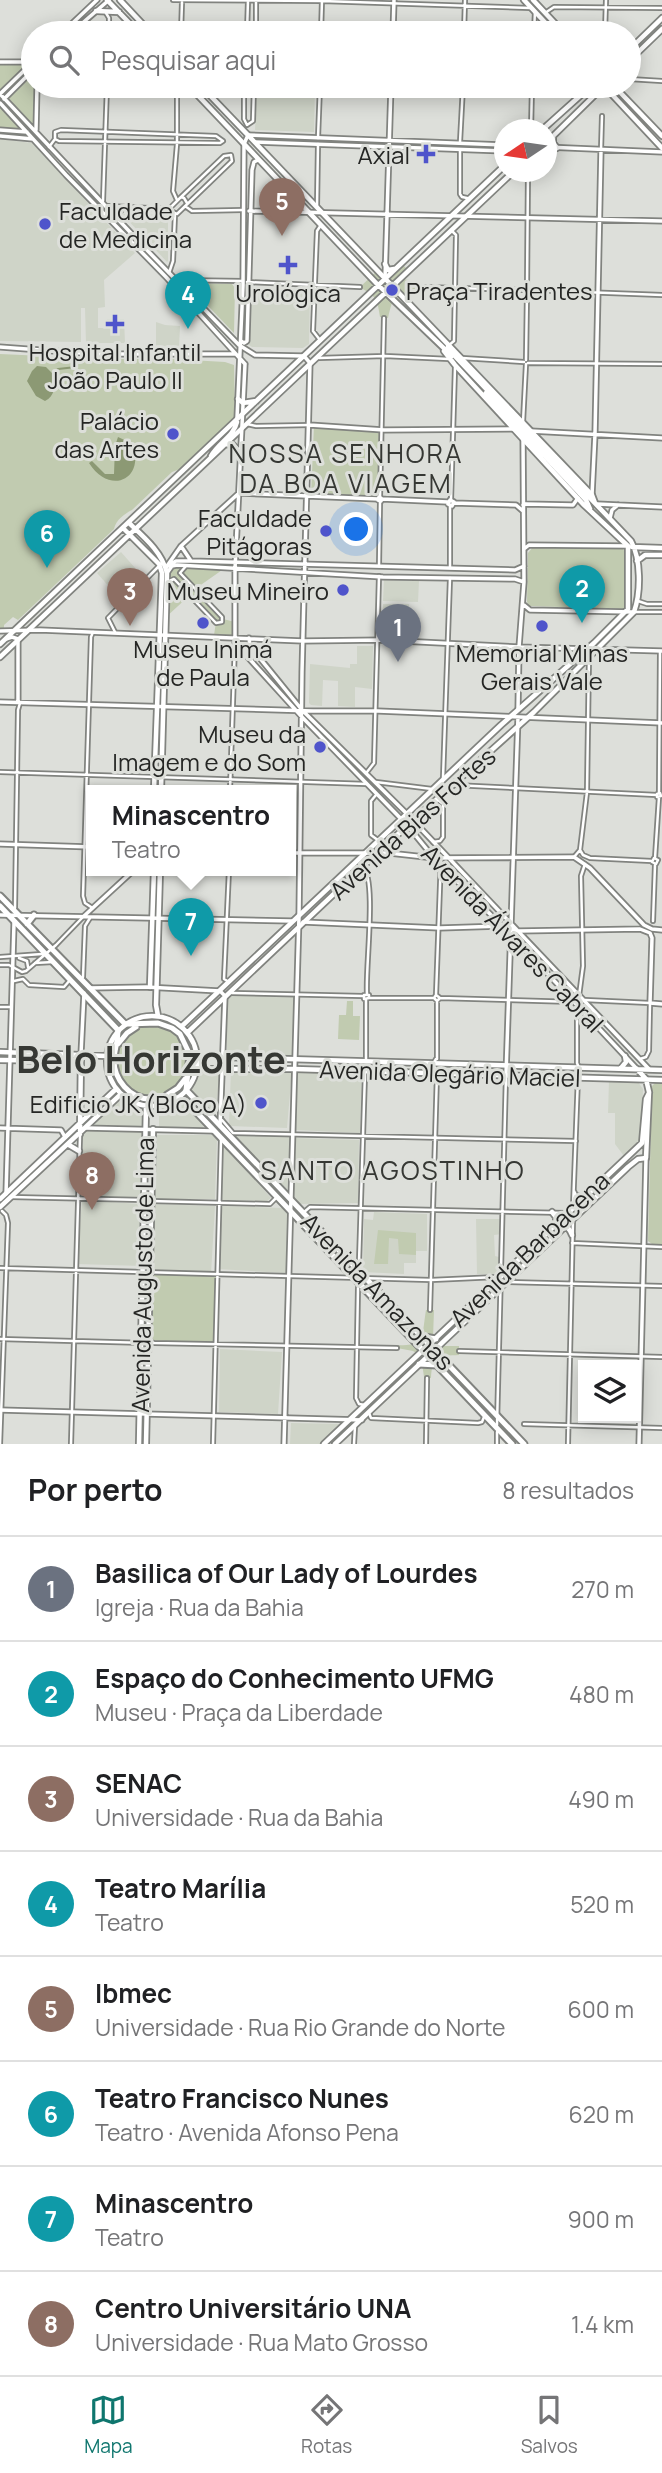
<!DOCTYPE html>
<html lang="pt">
<head>
<meta charset="utf-8">
<style>
	:root { --surface:#fff; --page:#f6f6f6; --text:#202124; --muted:#757577; --line:#e0e0e0; --accent:#0f766e }
	body { margin:0; font-family:Manrope,sans-serif; background:var(--page); color:var(--text) }
	.controls { position:absolute; right:21px; bottom:21px; display:grid; overflow:hidden; border-radius:0px; box-shadow:0 4px 18px #0003 }
	.controls button { width:63px; height:63px; display:grid; place-items:center; padding:0; border:0; border-bottom:2px solid var(--line); background:var(--surface); color:var(--text); font:35px sans-serif }
	.compass { position:absolute; left:494px; top:119px; width:63px; height:63px; border-radius:50%; background:var(--surface); box-shadow:0 4px 18px #0003; rotate:257deg }
	.you { position:absolute; left:357px; top:530px; width:24px; height:24px; margin:-18px; border:5px solid #fff; border-radius:50%; background:#1a73e8; box-shadow:0 0 0 10px #1a73e833 }
	.badge { display:grid; place-items:center; width:46px; height:46px; border-radius:50%; background:var(--accent); color:#fff; font-size:23px; font-weight:700 }
	.pin { position:absolute; translate:-50% -58px; filter:drop-shadow(0 2px 4px #0008) }
	.pin::after { content:''; position:absolute; top:37px; width:24px; height:21px; background:inherit; clip-path:polygon(0 0,100% 0,50% 100%) }
	.popup { position:absolute; left:86px; top:785px; width:210px; height:91px; box-sizing:border-box; display:grid; place-content:center; border-radius:0px; background:var(--surface); filter:drop-shadow(0 2px 5px #0005); font-size:23px; white-space:nowrap; color:var(--muted) }
	.popup b { font-size:26px; color:var(--text) }
	.popup::after { content:''; position:absolute; left:50%; top:100%; margin-left:-14px; border:14px solid transparent; border-top-color:var(--surface) }
	.list { margin:0; padding:0; list-style:none }
	h2 { display:flex; justify-content:space-between; align-items:center; height:91px; margin:0; padding:0 28px; font-size:30px }
	h2 small { font-size:23px; font-weight:400; color:var(--muted) }
	.list li { display:grid; grid-template-columns:46px 1fr auto; gap:21px; align-items:center; box-sizing:border-box; height:105px; padding:0 28px; border-top:2px solid var(--line) }
	.list b { display:block; font-size:26px; white-space:nowrap }
	.list p { margin:0; font-size:23px; white-space:nowrap; color:var(--muted) }
	.list em { font-size:23px; font-style:normal; color:var(--muted) }
	.icon { flex:none; width:38px; height:38px; fill:none; stroke:currentColor; stroke-width:2; stroke-linecap:round; stroke-linejoin:round }
	.map { position:relative; flex:none; width:662px; height:1444px; overflow:hidden }
	.search { position:absolute; background:var(--surface); box-shadow:0 4px 18px #0003; left:21px; right:21px; top:21px; height:77px; display:flex; align-items:center; gap:18px; box-sizing:border-box; padding:0 24px; border-radius:38px; color:var(--muted); font-size:26px }
	.sheet { height:931px; background:var(--surface) }
	nav { display:flex; justify-content:space-around; align-items:center; box-sizing:border-box; height:98px; border-top:2px solid var(--line); background:var(--surface); font-size:19px; color:var(--muted) }
	nav a { display:grid; justify-items:center; gap:4px }
	nav .on { color:var(--accent) }
	.map>svg:first-child { display:block }
	.built { fill:#cfd4c8 }
	.green { fill:#c1cbb0 }
	.water { fill:#8c9974 }
	.lines { fill:none; stroke-linecap:round; stroke-linejoin:round }
	.stream { stroke:#8c9974; stroke-width:2 }
	.minor-casing { stroke:#81837f; stroke-width:6 }
	.tertiary-casing { stroke:#81837f; stroke-width:7 }
	.secondary-casing { stroke:#81837f; stroke-width:8 }
	.primary-casing { stroke:#81837f; stroke-width:9 }
	.minor { stroke:#fff; stroke-width:2.5 }
	.tertiary { stroke:#fff; stroke-width:3.5 }
	.secondary { stroke:#fff; stroke-width:4.5 }
	.primary { stroke:#fff; stroke-width:5 }
	.poi-dot { fill:#4f54cb; stroke:#dddfda; stroke-width:2.5 }
	.labels { text-anchor:middle; dominant-baseline:central; stroke-width:6; stroke-linejoin:round; paint-order:stroke }
	.poi-label { font-size:24px; fill:#252624; stroke:#dddfda; text-anchor:end }
	.street-label { font-size:24px; fill:#252624; stroke:#dddfda }
	.neighbourhood-label { font-size:26px; letter-spacing:2px; fill:#363834; stroke:#dddfda }
	.town-label { font-size:38px; font-weight:bold; fill:#363834; stroke:#dddfda }
</style>
</head>
<body>
<div class="map">
<svg width="662" height="1444" viewBox="0 0 662 1444">
	<rect width="100%" height="100%" fill="#dddfda"/>
	<!-- built -->
	<path class="built" d="M257,86H315L314,132L255,130Z
		M0,139L32,143L135,253L104,280L105,307L98,308V328H106L107,319H124L125,343H86L85,308H81V342L0,341Z
		M124,214L168,215V261L167,262L123,215Z
		M250,288L310,289L309,344L303,348L252,347L249,345Z
		M156,322L165,325L180,326L179,347L156,346Z
		M121,552L143,577L119,598L97,573Z
		M384,580L419,581L418,602L383,601Z
		M383,604H409V618L400,619V635H383Z
		M357,646H373L372,689L355,687V707L338,706V681L323,680L322,706L311,705L309,703L310,664L350,668V664H357Z
		M295,994L293,1057L227,1055V1000L231,995Z
		M231,1069L292,1070L287,1128L229,1126Z
		M202,1070H220L215,1118L191,1092L199,1071Z
		M297,1071L362,1072L360,1133L296,1130Z
		M609,1081L638,1082L643,1089L641,1137L638,1142L624,1156L615,1144V1113H608Z
		M121,1100L142,1107V1127L96,1126L94,1124Z
		M181,1101L204,1126L202,1128H159V1109L172,1106Z
		M87,1131H144L143,1197H81L83,1134Z
		M234,1133L290,1137L287,1194L233,1137Z
		M157,1135H214L217,1138L215,1199H155Z
		M296,1138L359,1140L358,1203L298,1204L293,1200Z
		M224,1145L271,1198L267,1201L221,1200Z
		M82,1200L139,1204L142,1266L77,1264Z
		M154,1204L215,1206L211,1274L152,1271Z
		M223,1206L283,1208L287,1212L286,1273L217,1269L220,1209Z
		M374,1212L427,1214V1251H416V1263H404V1274L363,1272L364,1219L373,1220Z
		M476,1219H501L502,1234L494,1235L495,1256L499,1257L498,1274H477Z
		M220,1349L282,1352L278,1414L219,1412Z
		M291,1423L339,1424L340,1425L322,1444H290Z"/>
	<!-- green -->
	<path class="green" d="M0,61H33V86H38L37,134L0,132Z
		M401,263L408,270L401,279L417,281L422,287C402,304 397,277 388,318L380,317C377,296 376,298 360,287L377,271L384,279Z
		M186,283L232,284L235,288L234,333Z
		M0,354L109,359H172L225,362L234,365L235,415L231,424L180,469L172,472L132,510C124,514 116,520 114,529L18,620L13,617L4,625V629H0Z
		M314,425L379,428L381,433L379,497L311,496Z
		M533,547L623,549L626,554L625,609L529,606L527,602L528,553Z
		M172,566L225,568L195,589L223,619L235,622V636L214,635L216,622L190,595L165,618L167,573Z
		M347,1001H353V1016H360L359,1040L338,1039L339,1015H346Z
		M117 1061a35 35 0 1 1 70 0a35 35 0 1 1-70 0Z
		M655,1083H662V1245L652,1244L648,1241L652,1086Z
		M378,1230L416,1233V1255L399,1254L398,1239L389,1238L388,1264H374Z
		M150,1271L217,1274L216,1345L148,1343Z
		M426,1310H434L433,1338L445,1346H459V1355C439,1356 432,1356 431,1378L424,1377L421,1356L413,1351L397,1348L398,1345C426,1347 422,1333 426,1310Z"/>
	<!-- water -->
	<path class="water" d="M37,366L46,367L55,376C55,386 55,396 45,401L36,396L27,381L32,371Z
		M118,437L133,444C145,481 109,495 89,463L92,461L105,474H114L115,447L113,444L116,443Z"/>
	<g class="lines">
		<!-- stream -->
		<path class="stream" d="M53,373L58,369L76,367"/>
		<defs>
			<path id="minor" d="M173,0L322,1L530,8
				M106,13L109,18V33
				M545,13L554,7L662,8
				M181,33L182,2
				M247,33L248,0
				M256,33V2
				M321,33L322,0
				M464,33L465,0
				M534,33L535,11
				M605,33L606,0
				M629,79L662,81
				M177,86V144L173,191L177,200
				M244,86V119L247,125L253,121L254,86
				M531,130L532,86
				M318,138L320,86
				M460,142L463,86
				M49,147L55,139L59,141L220,143L223,141L216,136L61,130L55,132V139
				M601,150L602,116
				M460,151V194L462,197L467,198
				M181,197L224,156L231,155L232,161L177,214L171,211V207L181,197L184,198L187,203
				M103,201L107,86
				M107,206L170,209
				M185,206L192,211L243,210
				M317,207L318,144
				M117,219L123,207
				M169,273L173,261L175,214
				M176,280L243,281
				M247,282L360,287
				M422,287L525,290
				M527,288L528,172
				M530,290L662,295
				M320,340L313,331L317,231L321,225
				M449,345L454,341L456,235L452,231
				M319,358L385,356L449,359
				M462,358L524,362
				M526,360L527,292
				M528,363L662,364
				M523,422L526,364
				M247,424L256,426L310,425
				M380,497L384,318
				M451,500L455,367
				M379,566L380,502
				M450,568V506
				M167,582L174,579L216,623L222,622V617L180,573L186,566
				M638,601L647,604H662
				M634,612H662
				M115,632L108,618L158,567
				M0,772L367,784
				M367,772L374,763L379,576
				M443,778L450,578
				M376,782L432,789
				M454,785L657,795
				M230,790L235,643
				M659,793L660,651
				M660,793L661,796L657,797V794Z
				M376,795L371,801V835L379,841
				M433,842L440,841L443,837V804L438,800
				M580,850L583,855L590,858L652,861
				M574,857L580,850L587,792L589,657
				M654,858L658,860L656,864L652,862Z
				M655,858L659,797
				M363,866C377,881 365,969 367,994
				M229,870L224,979L229,982
				M91,907L85,903L83,896L91,637L93,632
				M15,908L18,710L20,703
				M653,921L655,865
				M0,957L42,954
				M19,958L27,961L28,967
				M35,963L53,962
				M0,965H9L22,972L26,971L56,945L83,917
				M83,977L85,926L90,918
				M14,981L23,979L29,985L64,987L70,980
				M232,993L363,996
				M364,995H369V998L364,999Z
				M436,995L441,858
				M436,995L440,998L437,1001L434,998Z
				M579,996L583,966L581,876L585,864
				M369,998H434
				M440,998L574,1002
				M366,1000V1059
				M585,1000L650,1003L649,1051L646,1057L640,1059
				M0,1007H11
				M437,1059V1001
				M579,1068L577,1063V1016L579,1013H583
				M222,1120L233,1133L576,1141
				M574,1191L576,1195L583,1197
				M11,1197L144,1200
				M151,1201L270,1204L277,1197
				M573,1207L578,1077
				M303,1213L310,1207L566,1213
				M572,1243L662,1247
				M354,1266L359,1262L365,1073
				M0,1268L431,1280L497,1277
				M365,1277L359,1283L358,1288L356,1398L359,1404L365,1405
				M506,1282L662,1286
				M430,1310L437,1073L433,1064L436,1059
				M0,1339L147,1343
				M149,1341L154,1343L397,1348
				M459,1351L662,1357
				M369,1413L371,1418L478,1423L482,1422L484,1417
				M524,1424L662,1428
				M497,1425L506,1075
				M0,1444L8,1223L6,1215L2,1211
				M71,1444L80,1136
				M213,1444L221,1140
				M354,1444L355,1426
				M426,1444L427,1378
				M497,1444V1432
				M568,1444L573,1220"/>
			<path id="tertiary" d="M62,33L97,0
				M71,33L109,0
				M393,33L394,0
				M0,62H31
				M0,94L145,248L239,345L255,355L304,356L310,363L302,672L299,916L284,1444
				M0,94L33,62
				M4,99L33,70
				M0,103L66,175L166,277L245,364
				M0,130L27,132
				M36,130L37,86
				M0,136L33,139
				M255,142L504,151
				M546,147L662,152
				M249,211L662,221
				M385,279L391,86
				M241,341L244,343L247,341L252,170L254,162L258,160
				M0,347L94,354H236
				M245,364L235,569V643L302,717L407,825L434,858L516,940L637,1069
				M237,418L243,285L244,144L248,135L504,145
				M310,425L384,430L515,429
				M531,431L662,438
				M592,495L595,434L601,150
				M379,497L382,499L381,501L378,500Z
				M382,499L448,502
				M450,500L454,502L452,506L448,504Z
				M454,503L516,505L523,511
				M597,504L662,507
				M523,505L526,504L573,505L578,498
				M610,518L612,510L618,505
				M181,546L191,561
				M524,549L529,545L628,546
				M167,566L181,546L239,493L378,499
				M166,567L176,561H191L515,570L524,566
				M167,573L172,566L177,565L383,577L515,579L524,582
				M524,605L530,610L633,612
				M0,631L40,630L303,641L381,640L519,647L662,651
				M249,638L250,646L302,710L407,814L649,1069
				M6,639L12,637L18,639V701
				M0,702L313,711H378L662,723
				M518,709L519,647L524,582L523,437
				M0,844L91,847
				M291,853H389L434,858L574,857L590,868L644,925L652,929L662,930
				M0,915L292,921
				M84,916L134,870
				M303,922L440,928L503,926L518,931L640,929L650,933L652,938L650,1003L662,1004
				M89,988L146,987L220,991L225,996L220,1126
				M81,1054L84,993
				M506,1075L518,717
				M0,1128L61,1130L65,1137
				M86,1128L214,1131
				M6,1194L14,923
				M0,1410L362,1420
				M639,1444L646,1158"/>
			<path id="secondary" d="M107,0L139,33
				M120,0L151,33
				M524,0L555,33
				M533,0L564,33
				M96,11L119,12
				M629,50L662,18
				M629,61L662,29
				M189,86L378,285L452,356
				M201,86L592,495L595,503
				M604,86L662,148
				M614,86L662,136
				M542,130L591,86
				M553,137V143L557,148
				M546,143L604,86
				M385,264L388,270L394,269
				M444,351L455,365L583,504L628,546
				M486,393L586,500L590,509
				M238,399L243,403L256,401
				M225,444L233,445L240,452
				M211,456C218,443 234,436 237,422
				M129,523C144,537 162,552 167,573L161,790
				M124,529L159,564L162,573L154,790
				M632,547L662,548
				M637,561L645,555H662
				M0,644L504,166
				M0,657L513,172
				M150,987L154,870
				M107 1061a45 45 0 1 1 90 0a45 45 0 1 1-90 0Z
				M158,1016L156,1005L160,870
				M182,1026L501,725L594,643L628,609V546
				M188,1032L377,853L534,712L634,612C641,592 641,559 631,541L450,351L448,346
				M0,1052L107,1056
				M223,1057L662,1070
				M0,1060L81,1061
				M621,1068L626,1062L625,1056
				M197,1069H294L662,1080
				M80,1134L81,1054
				M69,1145L79,1151
				M0,1199L116,1089
				M0,1207L121,1094
				M552,1212L556,1217V1223
				M555,1225C564,1222 569,1227 572,1235
				M139,1444L146,1106
				M146,1444L153,1129
				M324,1444L642,1143L646,1099L649,1093
				M335,1444L628,1167L638,1159L646,1158L649,1092L646,1079L637,1069"/>
			<path id="primary" d="M0,896L125,1024L158,1023L172,1028L180,1034L190,1055L186,1090L524,1444
				M0,906L118,1030C118,1040 115,1049 114,1058C113,1079 130,1100 152,1099C165,1099 172,1095 185,1100L512,1444
				M27,924L34,915
				M118,1044L127,1033L136,1027
				M167,1095L178,1088L185,1079
				M424,1337L436,1339
				M419,1364L437,1365"/>
		</defs>
		<!-- minor casing -->
		<use href="#minor" class="minor-casing"/>
		<!-- tertiary casing -->
		<use href="#tertiary" class="tertiary-casing"/>
		<!-- secondary casing -->
		<use href="#secondary" class="secondary-casing"/>
		<!-- primary casing -->
		<use href="#primary" class="primary-casing"/>
		<!-- minor -->
		<use href="#minor" class="minor"/>
		<!-- tertiary -->
		<use href="#tertiary" class="tertiary"/>
		<!-- secondary -->
		<use href="#secondary" class="secondary"/>
		<!-- primary -->
		<use href="#primary" class="primary"/>
	</g>
	<!-- markers -->
	<g class="poi-dot">
		<path d="M422.5 143.5h7v7h7v7h-7v7h-7v-7h-7v-7h7z"/>
		<circle cx="45" cy="224" r="7"/>
		<path d="M284.5 254.5h7v7h7v7h-7v7h-7v-7h-7v-7h7z"/>
		<circle cx="392" cy="290" r="7"/>
		<path d="M111.5 313.5h7v7h7v7h-7v7h-7v-7h-7v-7h7z"/>
		<circle cx="173" cy="434" r="7"/>
		<circle cx="326" cy="531" r="7"/>
		<circle cx="343" cy="590" r="7"/>
		<circle cx="203" cy="623" r="7"/>
		<circle cx="542" cy="626" r="7"/>
		<circle cx="320" cy="747" r="7"/>
		<circle cx="261" cy="1103" r="7"/>
	</g>
	<g class="labels">
		<!-- poi labels -->
		<g class="poi-label">
			<text x="410" y="154">Axial</text>
			<text x="59" y="210" text-anchor="start">Faculdade<tspan x="59" dy="28">de Medicina</tspan></text>
			<text x="406" y="290" text-anchor="start">Praça Tiradentes</text>
			<text x="288" y="292" text-anchor="middle">Urológica</text>
			<text x="115" y="351" text-anchor="middle">Hospital Infantil<tspan x="115" dy="28">João Paulo II</tspan></text>
			<text x="159" y="420">Palácio<tspan x="159" dy="28">das Artes</tspan></text>
			<text x="312" y="517">Faculdade<tspan x="312" dy="28">Pitágoras</tspan></text>
			<text x="329" y="590">Museu Mineiro</text>
			<text x="203" y="648" text-anchor="middle">Museu Inimá<tspan x="203" dy="28">de Paula</tspan></text>
			<text x="542" y="652" text-anchor="middle">Memorial Minas<tspan x="542" dy="28">Gerais Vale</tspan></text>
			<text x="306" y="733">Museu da<tspan x="306" dy="28">Imagem e do Som</tspan></text>
			<text x="247" y="1103">Edificio JK (Bloco A)</text>
		</g>
		<!-- street labels -->
		<g class="street-label">
			<text transform="translate(412 823) rotate(-42)">Avenida Bias Fortes</text>
			<text transform="translate(513 938) rotate(46)">Avenida Álvares Cabral</text>
			<text transform="translate(450 1073) rotate(2)">Avenida Olegário Maciel</text>
			<text transform="translate(529 1249) rotate(-44)">Avenida Barbacena</text>
			<text transform="translate(142 1275) rotate(-89)">Avenida Augusto de Lima</text>
			<text transform="translate(378 1291) rotate(46)">Avenida Amazonas</text>
		</g>
		<!-- neighbourhood labels -->
		<g class="neighbourhood-label">
			<text x="346" y="453">NOSSA SENHORA<tspan x="346" dy="30">DA BOA VIAGEM</tspan></text>
			<text x="393" y="1170">SANTO AGOSTINHO</text>
		</g>
		<!-- town labels -->
		<g class="town-label">
			<text x="151" y="1058">Belo Horizonte</text>
		</g>
	</g>
</svg>
<div class="controls">
<button><svg class="icon" aria-label="layers" viewBox="0 0 24 24"><path d="M12 4l9 5-9 5-9-5zM3 14l9 5 9-5"/></svg></button>
</div>
<svg class="compass" viewBox="-18 -18 36 36"><path d="M0-13l5 13h-10z" fill="#e53935"/><path d="M0 13l5-13h-10z" fill="#757577"/></svg>
<div class="you"></div>
<div class="pin badge" style="left:398px;top:662px;background:#6b7280">1</div>
<div class="pin badge" style="left:582px;top:623px;background:#0f9aa8">2</div>
<div class="pin badge" style="left:130px;top:626px;background:#8d6e63">3</div>
<div class="pin badge" style="left:188px;top:329px;background:#0f9aa8">4</div>
<div class="pin badge" style="left:282px;top:236px;background:#8d6e63">5</div>
<div class="pin badge" style="left:47px;top:568px;background:#0f9aa8">6</div>
<div class="pin badge" style="left:191px;top:956px;background:#0f9aa8">7</div>
<div class="popup"><b>Minascentro</b>Teatro</div>
<div class="pin badge" style="left:92px;top:1210px;background:#8d6e63">8</div>
<div class="search"><svg class="icon" aria-label="search" viewBox="0 0 24 24"><circle cx="10" cy="10" r="6"/><path d="M15 15l6 6"/></svg>Pesquisar aqui</div>
</div>
<section class="sheet">
<h2>Por perto<small>8 resultados</small></h2>
<ul class="list">
<li><span class="badge" style="background:#6b7280">1</span><div><b>Basilica of Our Lady of Lourdes</b><p>Igreja · Rua da Bahia</p></div><em>270 m</em></li>
<li><span class="badge" style="background:#0f9aa8">2</span><div><b>Espaço do Conhecimento UFMG</b><p>Museu · Praça da Liberdade</p></div><em>480 m</em></li>
<li><span class="badge" style="background:#8d6e63">3</span><div><b>SENAC</b><p>Universidade · Rua da Bahia</p></div><em>490 m</em></li>
<li><span class="badge" style="background:#0f9aa8">4</span><div><b>Teatro Marília</b><p>Teatro</p></div><em>520 m</em></li>
<li><span class="badge" style="background:#8d6e63">5</span><div><b>Ibmec</b><p>Universidade · Rua Rio Grande do Norte</p></div><em>600 m</em></li>
<li><span class="badge" style="background:#0f9aa8">6</span><div><b>Teatro Francisco Nunes</b><p>Teatro · Avenida Afonso Pena</p></div><em>620 m</em></li>
<li><span class="badge" style="background:#0f9aa8">7</span><div><b>Minascentro</b><p>Teatro</p></div><em>900 m</em></li>
<li><span class="badge" style="background:#8d6e63">8</span><div><b>Centro Universitário UNA</b><p>Universidade · Rua Mato Grosso</p></div><em>1.4 km</em></li>
</ul>
</section>
<nav>
<a class="on"><svg class="icon" aria-label="map" viewBox="0 0 24 24"><path d="M3 6l6-2 6 2 6-2v14l-6 2-6-2-6 2zM9 4v14M15 6v14"/></svg>Mapa</a>
<a><svg class="icon" aria-label="directions" viewBox="0 0 24 24"><path d="M12 3l9 9-9 9-9-9zM9 14v-3h6M13 9l2 2-2 2"/></svg>Rotas</a>
<a><svg class="icon" aria-label="saved" viewBox="0 0 24 24"><path d="M7 4h10v16l-5-4-5 4z"/></svg>Salvos</a>
</nav>
</body>
</html>
